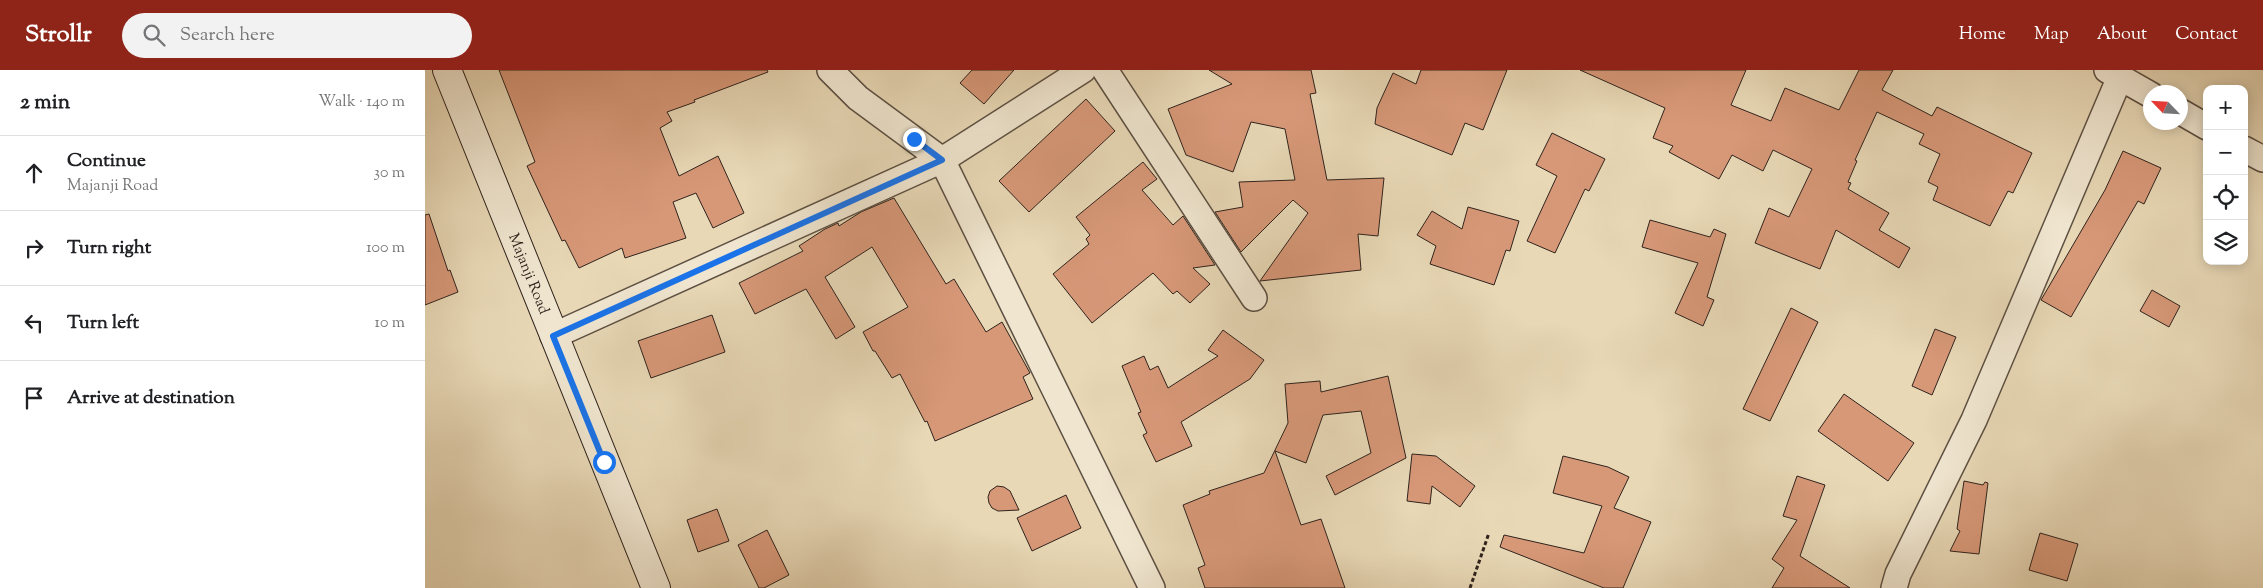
<!DOCTYPE html>
<html lang="en">
<head>
<meta charset="utf-8">
<style>
	:root { --surface:#fff; --page:#f2f2f2; --text:#202124; --muted:#757577; --line:#e0e0e0; --accent:#8f2418 }
	body { margin:0; font-family:"Sorts Mill Goudy",serif; background:var(--page); color:var(--text) }
	.controls { position:absolute; right:15px; top:15px; display:grid; overflow:hidden; border-radius:10px; box-shadow:0 2px 12px #0003 }
	.controls button { width:45px; height:45px; display:grid; place-items:center; padding:0; border:0; border-bottom:1px solid var(--line); background:var(--surface); color:var(--text); font:25px sans-serif }
	.compass { position:absolute; left:1718px; top:15px; width:45px; height:45px; border-radius:50%; background:var(--surface); box-shadow:0 2px 12px #0003; rotate:295deg }
	.stop { position:absolute; width:15px; height:15px; margin:-11px; border:4px solid #1a73e8; border-radius:50%; background:#fff }
	.stop.end { background:#1a73e8; border-color:#fff; box-shadow:0 1px 5px #0008 }
	.list { margin:0; padding:0; list-style:none }
	h2 { display:flex; justify-content:space-between; align-items:center; height:65px; margin:0; padding:0 20px; font-size:21px }
	h2 small { font-size:16px; font-weight:400; color:var(--muted) }
	.list li { display:grid; grid-template-columns:32px 1fr auto; gap:15px; align-items:center; box-sizing:border-box; height:75px; padding:0 20px; border-top:1px solid var(--line) }
	.list b { display:block; font-size:19px; white-space:nowrap }
	.list p { margin:0; font-size:16px; white-space:nowrap; color:var(--muted) }
	.list em { font-size:16px; font-style:normal; color:var(--muted) }
	.icon { flex:none; width:28px; height:28px; fill:none; stroke:currentColor; stroke-width:2; stroke-linecap:round; stroke-linejoin:round }
	.map { position:relative; flex:none; width:1838px; height:518px; overflow:hidden }
	header { display:flex; align-items:center; gap:30px; box-sizing:border-box; height:70px; padding:0 25px; background:var(--accent); color:#fff }
	header strong { font-size:24px }
	nav { display:flex; gap:28px; margin-inline-start:auto; font-size:18px }
	.search { width:350px; height:45px; background:var(--page); display:flex; align-items:center; gap:12px; box-sizing:border-box; padding:0 18px; border-radius:28px; color:var(--muted); font-size:19px }
	main { display:flex }
	aside { flex:1; background:var(--surface) }
	.map>svg:first-child { display:block }
	.building { fill:#d79878; stroke:#2f231d }
	.lines { fill:none; stroke-linecap:round; stroke-linejoin:round }
	.street-casing { stroke:#5d5043; stroke-width:28 }
	.secondary-casing { stroke:#2f231d; stroke-width:30 }
	.path { stroke:#2f231d; stroke-width:3; stroke-dasharray:4 2.5; stroke-linecap:butt }
	.street { stroke:#f0e6d0; stroke-width:25 }
	.secondary { stroke:#f0e6d0; stroke-width:28 }
	.route { stroke:#1a73e8; stroke-width:6 }
	.labels { text-anchor:middle; dominant-baseline:central; stroke-width:4; stroke-linejoin:round; paint-order:stroke }
	.street-label { font-size:15px; fill:#2f231d; stroke:#f0e6d0 }
</style>
</head>
<body>
<header>
<strong>Strollr</strong>
<div class="search"><svg class="icon" aria-label="search" viewBox="0 0 24 24"><circle cx="10" cy="10" r="6"/><path d="M15 15l6 6"/></svg>Search here</div>
<nav><a>Home</a><a>Map</a><a>About</a><a>Contact</a></nav>
</header>
<main>
<aside>
<h2>2 min<small>Walk · 140 m</small></h2>
<ul class="list">
<li><svg class="icon" aria-label="ahead" viewBox="0 0 24 24"><path d="M12 20V5M6 11l6-6 6 6"/></svg><div><b>Continue</b><p>Majanji Road</p></div><em>30 m</em></li>
<li><svg class="icon" aria-label="right" viewBox="0 0 24 24"><path d="M7 20v-9h11M14 6l5 5-5 5"/></svg><div><b>Turn right</b></div><em>100 m</em></li>
<li><svg class="icon" aria-label="left" viewBox="0 0 24 24"><path d="M17 20v-9H6M10 6l-5 5 5 5"/></svg><div><b>Turn left</b></div><em>10 m</em></li>
<li><svg class="icon" aria-label="arrive" viewBox="0 0 24 24"><path d="M6 21V4h12l-3 4 3 4H6"/></svg><div><b>Arrive at destination</b></div></li>
</ul>
</aside>
<div class="map">
<svg width="1838" height="518" viewBox="0 0 1838 518">
	<rect width="100%" height="100%" fill="#e8d8b6"/>
	<filter id="stains"><feTurbulence type="fractalNoise" baseFrequency=".004" numOctaves="4"/><feColorMatrix values="0 0 0 0 .2 0 0 0 0 .09 0 0 0 0 .02 0 0 0 .5 -.17"/></filter>
	<radialGradient id="worn" r=".72"><stop offset=".6" stop-color="#630" stop-opacity="0"/><stop offset="1" stop-color="#630" stop-opacity=".3"/></radialGradient>
	<!-- building -->
	<path class="building" d="M74,0H342L343,2L269,30L270,32L242,42L247,51L235,58L254,106L293,86L319,143L288,158L271,123L248,132L261,168L200,188L197,178L154,198L140,170L137,171L102,96L110,92Z
		M547,0H589L559,34L535,13Z
		M784,0H886L891,23L885,24L902,110L959,108L953,166L933,164L936,200L835,211L883,143L868,130L816,182L790,142L818,137L814,112L870,110L860,59L826,52L808,102L761,85L743,39L807,14Z
		M996,0H1082L1058,60L1040,53L1027,85L950,54L952,38L968,3L991,14Z
		M1155,0H1321L1306,35L1346,51L1360,18L1414,40L1434,0H1468L1457,20L1507,46L1512,37L1607,83L1588,123L1583,121L1565,156L1508,130L1513,117L1503,112L1515,84L1494,74L1499,64L1452,42L1430,90L1432,91L1423,112L1426,113L1423,119L1464,143L1454,160L1485,178L1474,198L1411,160L1395,199L1330,173L1344,138L1364,147L1387,99L1348,80L1338,101L1307,85L1294,109L1244,82L1248,76L1228,68L1240,38Z
		M661,29L690,61L604,142L574,111Z
		M1127,63L1180,89L1164,121L1160,119L1130,183L1102,171L1132,106L1111,95Z
		M1698,81L1736,98L1719,134L1713,131L1646,247L1616,230L1680,120Z
		M718,92L732,109L717,120L748,155L758,146L790,195L768,198L785,214L765,233L752,221L748,224L728,203L667,253L628,204L664,174L661,169L665,165L651,147Z
		M469,128L521,214L529,209L561,262L577,252L605,303L598,307L608,329L510,371L502,351L500,352L475,304L467,308L450,281H448L438,262L483,237L447,177L400,207L430,257L411,269L381,219L330,244L314,213L378,181L374,176L400,159L413,153L414,156L436,142Z
		M1043,137L1094,151L1085,181L1081,180L1069,215L1005,194L1011,176L992,165L1007,141L1037,159Z
		M4,144L23,201L25,200L33,222L0,235V145Z
		M1225,150L1285,167L1289,159L1301,164L1282,227L1289,230L1278,256L1250,243L1273,193L1217,177Z
		M1727,220L1755,236L1744,257L1715,241Z
		M1366,238L1393,252L1345,351L1318,339Z
		M287,245L300,282L226,308L213,271Z
		M1510,259L1531,267L1507,325L1487,316Z
		M798,260L839,290L825,309L756,352L767,376L731,392L718,365L722,363L713,343L716,342L697,296L719,286L725,300L733,296L743,318L793,286L783,280Z
		M963,306L981,388L910,425L901,406L946,383L936,341L898,345L881,393L850,381L876,455L896,449L920,518H780L773,498L780,495L758,435L785,424L784,421L839,403L863,353L860,314L895,311L896,322Z
		M1419,324L1489,373L1463,411L1393,361Z
		M987,384L1011,386L1050,416L1035,437L1007,416L1005,434L982,431Z
		M1138,386L1183,397L1204,407L1189,438L1226,452L1198,518H1179L1075,477L1079,465L1159,483L1177,436L1128,423Z
		M1372,406L1400,415L1375,486L1425,518H1347L1359,498L1347,489L1372,450L1358,446Z
		M1539,411L1558,415L1560,412L1563,413L1554,484L1525,481L1535,461L1532,459Z
		M572,416L579,417L585,421L594,440L573,441L567,438L564,433L563,427L565,421Z
		M641,425L656,458L607,481L592,448Z
		M292,439L304,471L273,482L262,450Z
		M342,460L364,505L339,518H334L313,475Z
		M1615,463L1653,474L1642,511L1604,500Z"/>
	<g class="lines">
		<defs>
			<path id="street" d="M405,0L433,28L517,90L727,518
				M680,0L829,228
				M1682,0L1726,25
				M1756,42L1782,57
				M1819,79L1838,89
				M128,266L517,90L658,0
				M1469,518L1473,504L1549,350L1695,7"/>
			<path id="secondary" d="M22,0L231,518"/>
		</defs>
		<!-- street casing -->
		<use href="#street" class="street-casing"/>
		<!-- secondary casing -->
		<use href="#secondary" class="secondary-casing"/>
		<!-- path -->
		<path class="path" d="M1045,518L1064,463"/>
		<!-- street -->
		<use href="#street" class="street"/>
		<!-- secondary -->
		<use href="#secondary" class="secondary"/>
	</g>
	<g class="lines">
		<!-- route -->
		<path class="route" d="M179,392L128,266L517,90L489,69"/>
	</g>
	<g class="labels">
		<!-- street labels -->
		<g class="street-label">
			<text transform="translate(103 204) rotate(68)">Majanji Road</text>
		</g>
	</g>
	<rect width="100%" height="100%" filter="url(#stains)"/>
	<rect width="100%" height="100%" fill="url(#worn)"/>
</svg>
<div class="controls">
<button>+</button>
<button>−</button>
<button><svg class="icon" aria-label="locate" viewBox="0 0 24 24"><circle cx="12" cy="12" r="6"/><path d="M12 2v4M12 18v4M2 12h4M18 12h4"/></svg></button>
<button><svg class="icon" aria-label="layers" viewBox="0 0 24 24"><path d="M12 4l9 5-9 5-9-5zM3 14l9 5 9-5"/></svg></button>
</div>
<svg class="compass" viewBox="-18 -18 36 36"><path d="M0-13l5 13h-10z" fill="#e53935"/><path d="M0 13l5-13h-10z" fill="#757577"/></svg>
<div class="stop" style="left:179px;top:392px"></div>
<div class="stop end" style="left:489px;top:69px"></div>
</div>
</main>
</body>
</html>
